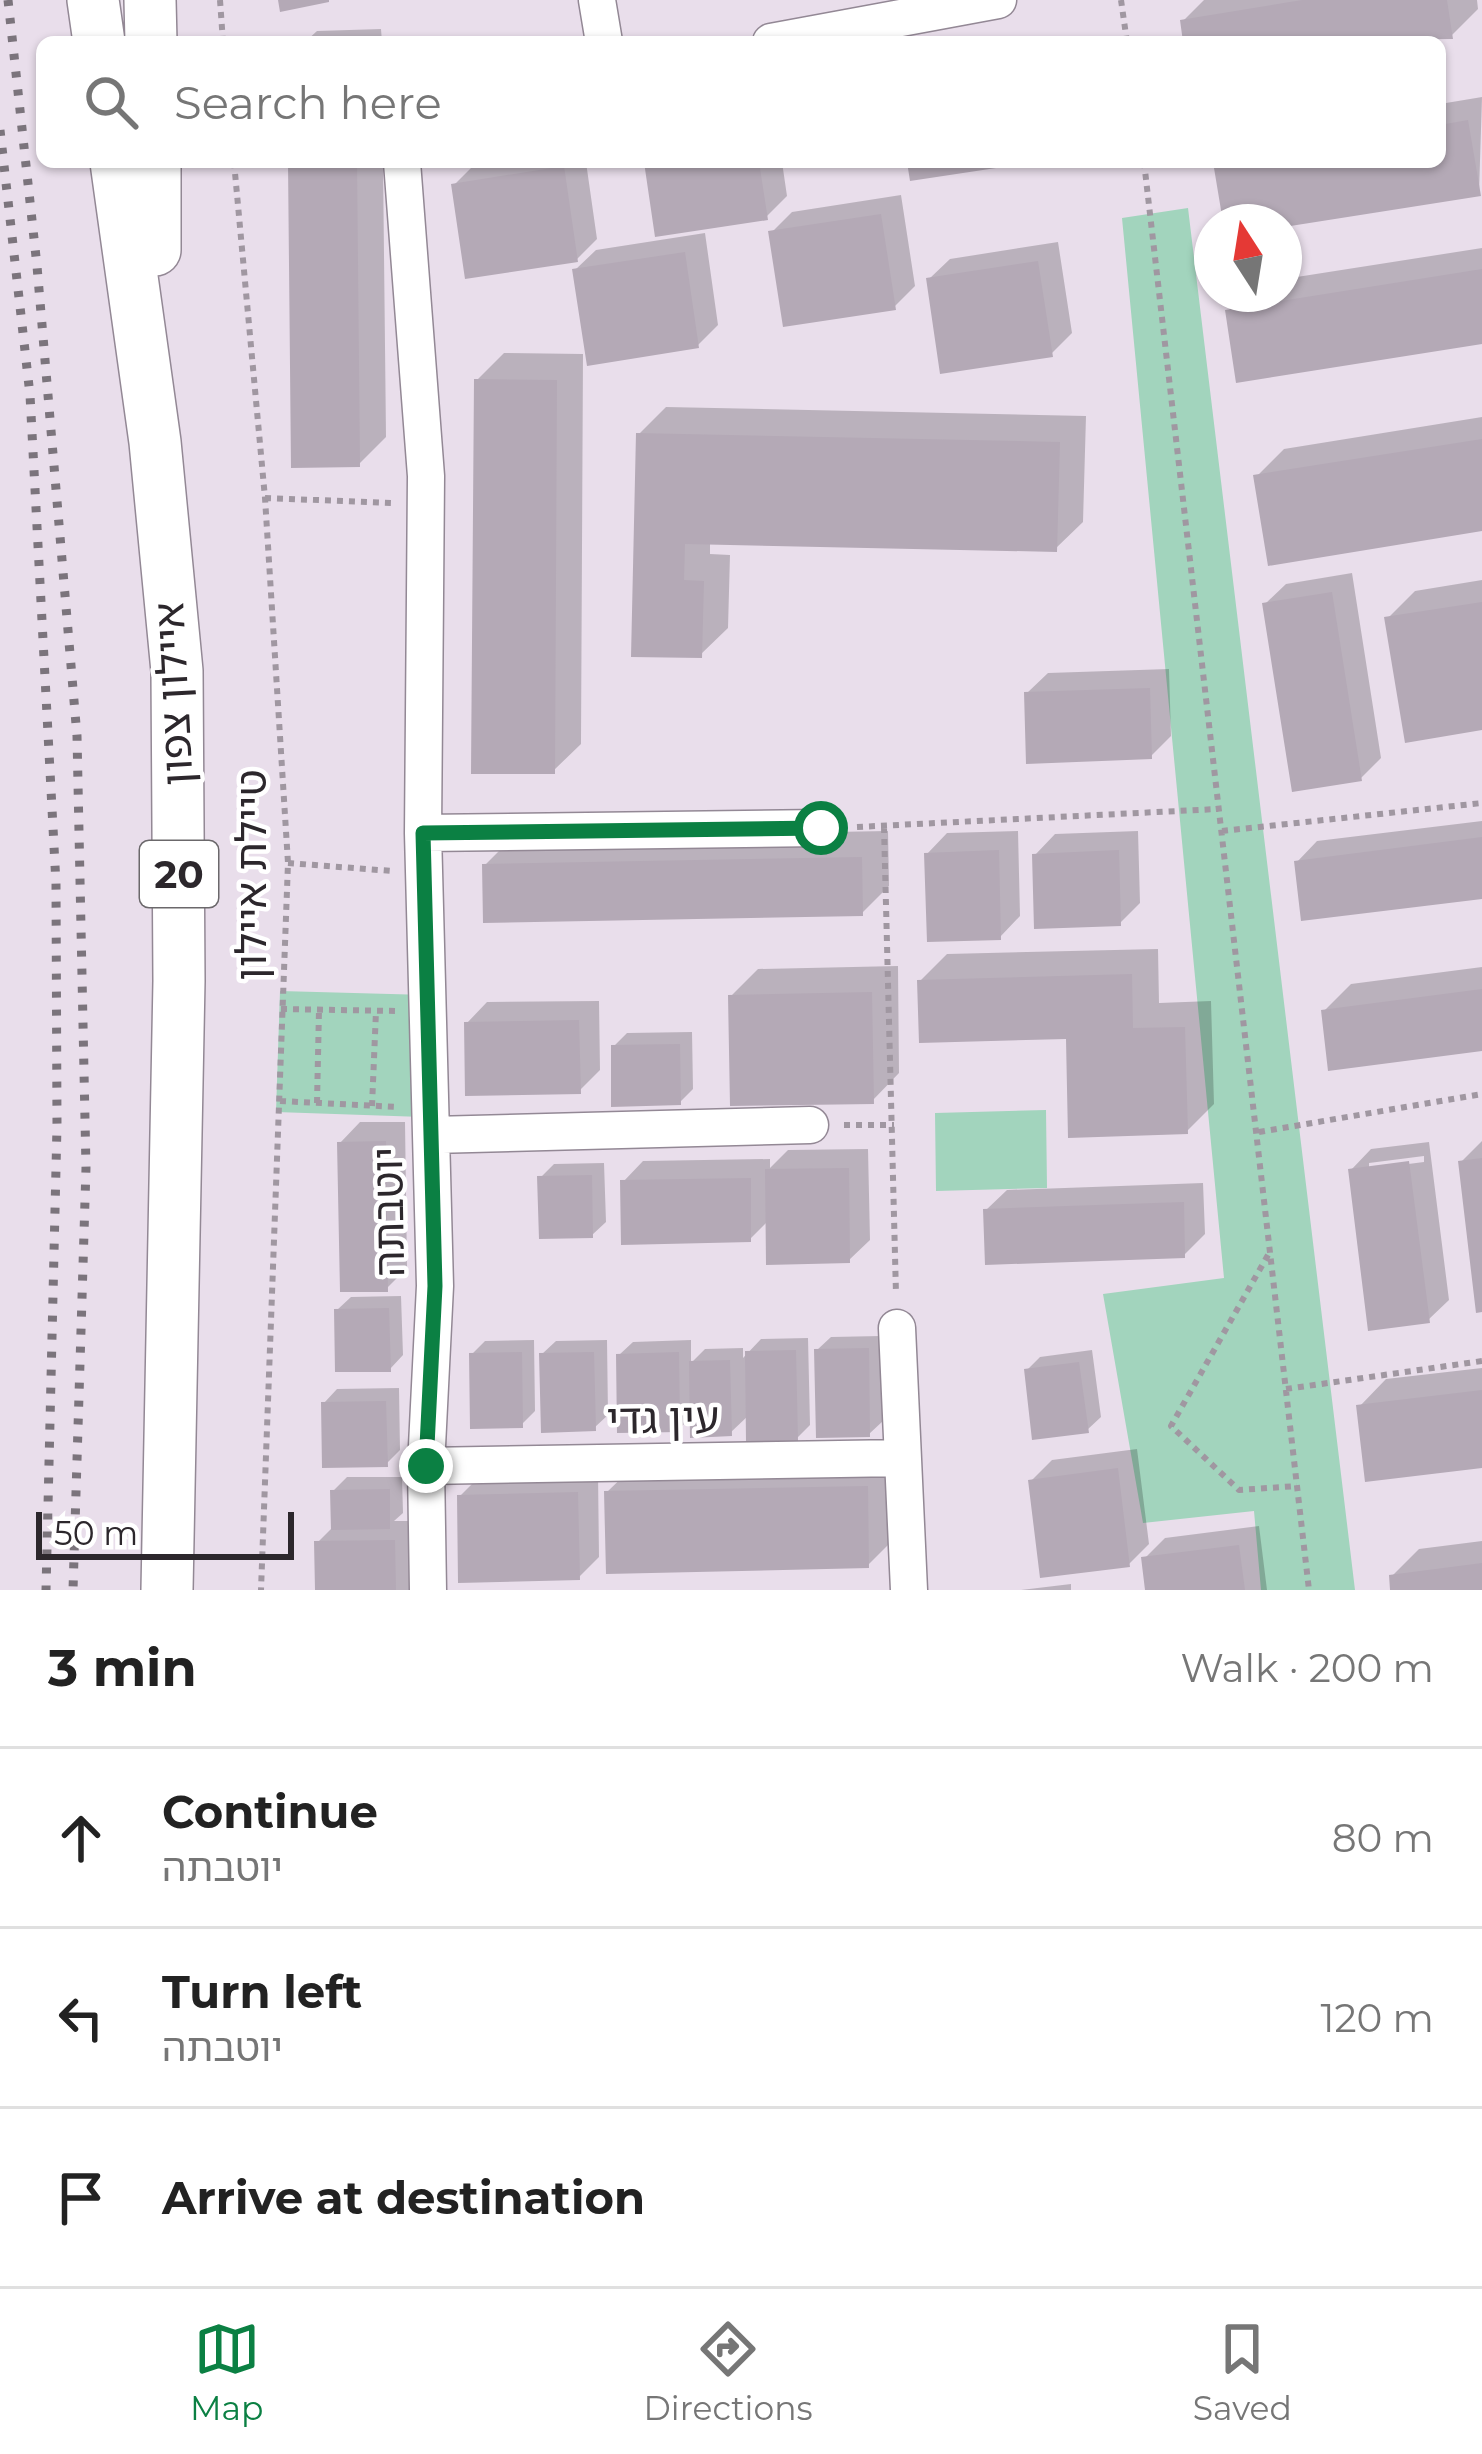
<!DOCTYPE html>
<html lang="en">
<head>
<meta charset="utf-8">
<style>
	:root { --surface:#fff; --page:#f2f2f2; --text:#222; --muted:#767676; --line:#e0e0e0; --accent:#0b8043 }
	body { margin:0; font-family:Montserrat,"Noto Sans Hebrew",sans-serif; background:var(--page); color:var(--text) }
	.compass { position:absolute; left:1194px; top:204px; width:108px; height:108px; border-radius:50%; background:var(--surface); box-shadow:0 3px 9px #0004; rotate:348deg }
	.scale { position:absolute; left:36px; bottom:30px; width:258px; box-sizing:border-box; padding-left:12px; border:6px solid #2c272c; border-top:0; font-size:33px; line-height:42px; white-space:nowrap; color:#2c272c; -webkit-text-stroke:9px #fff; paint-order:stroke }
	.stop { position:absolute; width:36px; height:36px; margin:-27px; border:9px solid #0b8043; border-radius:50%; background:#fff }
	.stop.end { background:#0b8043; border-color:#fff; box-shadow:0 3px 12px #0008 }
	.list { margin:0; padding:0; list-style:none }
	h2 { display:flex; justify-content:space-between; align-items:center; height:156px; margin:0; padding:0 48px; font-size:51px }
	h2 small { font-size:39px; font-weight:400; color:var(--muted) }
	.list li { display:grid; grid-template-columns:78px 1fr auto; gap:36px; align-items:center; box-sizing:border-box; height:180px; padding:0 48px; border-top:3px solid var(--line) }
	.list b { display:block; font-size:45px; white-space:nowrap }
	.list p { margin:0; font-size:39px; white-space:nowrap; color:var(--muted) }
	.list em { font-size:39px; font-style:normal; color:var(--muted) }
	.icon { flex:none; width:66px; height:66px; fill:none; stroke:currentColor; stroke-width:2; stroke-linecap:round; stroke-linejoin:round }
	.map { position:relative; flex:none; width:1482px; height:1590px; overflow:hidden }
	.search { position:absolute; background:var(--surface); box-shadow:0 3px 9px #0004; left:36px; right:36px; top:36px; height:132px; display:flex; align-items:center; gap:30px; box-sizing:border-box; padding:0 42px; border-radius:18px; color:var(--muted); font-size:45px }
	.sheet { height:696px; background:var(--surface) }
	nav { display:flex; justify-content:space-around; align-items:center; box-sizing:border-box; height:168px; border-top:3px solid var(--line); background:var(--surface); font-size:33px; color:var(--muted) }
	nav a { display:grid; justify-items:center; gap:6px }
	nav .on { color:var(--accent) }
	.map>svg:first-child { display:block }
	.green { fill:#a2d4bd }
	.shadow { fill:#0003; fill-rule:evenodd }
	.building { fill:#b4a9b6 }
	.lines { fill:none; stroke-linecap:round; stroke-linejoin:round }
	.minor-casing { stroke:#938895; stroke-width:39 }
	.highway-casing { stroke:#938895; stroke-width:54 }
	.path { stroke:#a097a1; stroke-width:6; stroke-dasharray:6 6; stroke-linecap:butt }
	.minor { stroke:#fff; stroke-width:36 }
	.highway { stroke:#fff; stroke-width:51 }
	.rail { stroke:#7b747c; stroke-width:9; stroke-dasharray:6 12; stroke-linecap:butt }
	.route { stroke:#0b8043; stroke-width:15 }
	.labels { text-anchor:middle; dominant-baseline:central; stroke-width:9; stroke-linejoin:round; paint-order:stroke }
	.shield { fill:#fff; stroke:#6b686b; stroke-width:3 }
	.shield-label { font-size:39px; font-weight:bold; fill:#2c272c }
	.street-label { font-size:42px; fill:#2c272c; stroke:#fff }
</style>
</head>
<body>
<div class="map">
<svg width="1482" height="1590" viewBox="0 0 1482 1590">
	<rect width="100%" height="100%" fill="#e9deeb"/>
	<!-- green -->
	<path class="green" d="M1188,208L1355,1590H1261L1254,1511L1143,1523L1103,1294L1224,1278L1122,218Z
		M280,991L427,995L423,1117L276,1112Z
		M1046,1110L1047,1188L936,1191L935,1113Z"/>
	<!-- shadow -->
	<path class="shadow" d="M1204,0H1477L1478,9L1451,36L1415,42H1186L1183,21Z
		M381,29L382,42H305L317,31Z
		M1482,97L1479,193L1284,224L1226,222L1216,162H1440V104Z
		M291,162H383L386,437L359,464Z
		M491,162H586L597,239L577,259L454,185L475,164Z
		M647,162H782L787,196L766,217Z
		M901,195L915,286L894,307L772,232L792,212Z
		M705,233L718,325L698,345L575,270L596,250Z
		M1058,242L1072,333L1051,354L929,279L950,259Z
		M1482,248V341L1228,311L1245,294H1284V279Z
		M504,353L583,354L581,744L553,771L477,380Z
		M666,407L1086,416L1083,522L1055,549L710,542V554L730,555L728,628L700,655L639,434Z
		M1482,417V528L1257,476L1284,449Z
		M1352,573L1381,758L1361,778L1265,604L1286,584Z
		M1482,580V727L1388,618L1415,591Z
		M1169,669L1171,736L1151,756L1027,693L1048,673Z
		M1482,821V896L1297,862L1317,841Z
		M888,831L889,886L861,914L485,865L512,838Z
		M1018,831L1020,916L1000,937L927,854L947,833Z
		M1138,831L1140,903L1120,923L1035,855L1055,834Z
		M1158,949L1159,1003L1211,1001L1214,1104L1187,1131L1069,1036L920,981L947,954Z
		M898,966L899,1073L872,1101L731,996L758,969Z
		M1482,967V1048L1324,1011L1351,984Z
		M599,1001L600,1070L579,1091L467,1023L487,1002Z
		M692,1032L693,1089L680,1102L614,1046L627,1033Z
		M360,1122H405L407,1268L386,1289L340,1143Z
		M1482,1141V1309L1461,1162Z
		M1429,1142L1449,1300L1428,1320L1351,1170L1371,1149ZM1424,1156V1162L1369,1169V1163Z
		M868,1149L870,1240L849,1260L768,1221L750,1239L623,1182L643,1161L770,1159V1168L788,1150Z
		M604,1163L606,1222L592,1235L541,1177L554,1164Z
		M1203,1183L1205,1234L1184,1255L986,1210L1007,1190Z
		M401,1296L403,1355L390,1369L337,1310L351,1297Z
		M881,1336L883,1421L869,1434L817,1350L831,1337Z
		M808,1338L810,1425L797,1438L749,1415L730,1433L693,1415L679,1429L619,1355L633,1342L691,1340V1363L705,1349L743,1348V1358L761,1339Z
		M534,1340L535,1411L521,1425L472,1354L485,1341Z
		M607,1340L608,1415L594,1428L542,1354L556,1341Z
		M1092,1350L1101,1417L1087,1430L1027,1370L1040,1357Z
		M1482,1368V1465L1359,1407L1386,1379Z
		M399,1388L400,1450L386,1464L324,1403L337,1389Z
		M1137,1449L1149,1544L1128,1565L1031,1481L1052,1460Z
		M894,1460L895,1538L868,1565L607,1492L635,1465Z
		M598,1473L599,1557L579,1577L460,1496L480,1476Z
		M347,1477H402L403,1513L394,1521H415L416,1590H318L317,1543L334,1526L333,1491Z
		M1259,1526L1267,1590H1149L1145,1558L1165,1538Z
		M1482,1541V1590H1393L1392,1576L1419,1549Z
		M1071,1584V1590H1021Z"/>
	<!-- building -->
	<path class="building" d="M278,0H329V2L280,12Z
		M1302,0H1447L1453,39L1183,42L1180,20Z
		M1468,120L1481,196L1284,227V222H1223L1213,162H1440V125Z
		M288,162H357L360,467L291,468Z
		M644,162H759L768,220L655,237Z
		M907,162H1016V165L910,181Z
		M564,166L578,262L465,279L451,184Z
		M881,214L896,310L783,327L768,231Z
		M685,252L699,348L587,366L572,269Z
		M1038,261L1053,357L940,374L926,278Z
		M1482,269V344L1236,383L1225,310Z
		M474,379L557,380L555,774H471Z
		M636,433L1060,442L1057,552L685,544L684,580L704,581L702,658L631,657Z
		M1482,439V531L1268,566L1253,475Z
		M1332,592L1362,781L1292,792L1262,603Z
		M1482,602V730L1405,743L1384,617Z
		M1150,688L1152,759L1026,764L1024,692Z
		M1482,837V899L1301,921L1294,861Z
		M999,850L1001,940L927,942L924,853Z
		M1119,850L1121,926L1034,929L1032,854Z
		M862,857L863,916L483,923L482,864Z
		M1132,974L1133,1028L1185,1027L1188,1134L1068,1138L1066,1039L919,1043L917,980Z
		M1482,989V1051L1328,1071L1321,1010Z
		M872,992L874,1104L730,1106L728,995Z
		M579,1020L581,1094L465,1096L464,1022Z
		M680,1044L681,1105L611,1107V1045Z
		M386,1141L388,1292H340L337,1142Z
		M1482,1158V1312L1476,1313L1458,1161Z
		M1409,1161L1430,1323L1368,1331L1348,1169Z
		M849,1168L850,1263L766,1265L765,1169Z
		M592,1175L593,1238L539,1239L537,1176Z
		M751,1178V1242L621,1245L620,1180Z
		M1184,1202L1185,1258L985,1265L983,1209Z
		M389,1308L391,1372H335L334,1309Z
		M869,1348L870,1437L816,1438L814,1349Z
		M796,1350L798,1441L746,1442L745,1351Z
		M522,1352L523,1428L470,1429L469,1353Z
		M594,1352L596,1431L541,1433L539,1353Z
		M679,1352L680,1432L617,1433L616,1354Z
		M730,1360L732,1436L690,1438L689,1361Z
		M1079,1362L1089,1433L1032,1440L1024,1369Z
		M1482,1390V1468L1365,1482L1356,1405Z
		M386,1401L388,1467L322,1468L321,1402Z
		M1118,1468L1130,1567L1040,1578L1028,1480Z
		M868,1486L869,1568L606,1574L604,1491Z
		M390,1489V1529L331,1530L330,1490Z
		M578,1492L580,1580L458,1583L457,1495Z
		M395,1540L396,1590H315L314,1541Z
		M1239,1545L1245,1590H1145L1141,1557Z
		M1482,1563V1590H1390L1389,1575Z"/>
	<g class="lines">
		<defs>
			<path id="minor" d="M597,0L604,42
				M771,42L998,0
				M402,162L426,476L423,833L435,1286L426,1466L428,1590
				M423,833L821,828
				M433,1135L810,1125
				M897,1328L909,1590
				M426,1466L902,1458"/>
			<path id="highway" d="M93,0L99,42
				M150,0L151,42
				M116,162L155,442L177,671L179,981L167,1590
				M155,162V250"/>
		</defs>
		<!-- minor casing -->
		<use href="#minor" class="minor-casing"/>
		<!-- highway casing -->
		<use href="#highway" class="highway-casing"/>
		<!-- path -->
		<path class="path" d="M220,0L223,42
			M1121,0L1127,42
			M234,162L265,498L288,863L261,1590
			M1144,162L1309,1590
			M265,498L393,503
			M857,827L1218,809
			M884,827L896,1294
			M1222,831L1482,803
			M288,863L392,871
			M281,1009L397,1011
			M280,1101L399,1107
			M317,1103L319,1010
			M372,1106L376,1011
			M844,1125H894
			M1259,1132L1482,1094
			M1268,1255L1171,1426L1239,1490L1297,1486
			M1286,1389L1482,1361"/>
		<!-- minor -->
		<use href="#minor" class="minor"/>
		<!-- highway -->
		<use href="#highway" class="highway"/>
		<!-- rail -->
		<path class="rail" d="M8,0L37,266L77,736L86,1168L73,1590
			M0,130L30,395L56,884L57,1126L46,1590"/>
	</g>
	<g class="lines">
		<!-- route -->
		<path class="route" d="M426,1466L435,1286L423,833L821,828"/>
	</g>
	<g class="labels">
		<!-- shield labels -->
		<rect class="shield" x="140" y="841" width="78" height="66" rx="9"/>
		<g class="shield-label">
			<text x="179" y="874">20</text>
		</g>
		<!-- street labels -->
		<g class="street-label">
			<text transform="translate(173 694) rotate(-93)">איילון צפון</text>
			<text transform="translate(251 875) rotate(-90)">טיילת איילון</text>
			<text transform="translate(388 1212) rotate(-91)">יוטבתה</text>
			<text transform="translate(663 1418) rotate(-1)">עין גדי</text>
		</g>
	</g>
</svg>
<svg class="compass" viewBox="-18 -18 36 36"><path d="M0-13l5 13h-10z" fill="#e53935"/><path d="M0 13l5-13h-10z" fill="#767676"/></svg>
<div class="scale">50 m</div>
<div class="stop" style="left:821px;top:828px"></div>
<div class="stop end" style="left:426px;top:1466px"></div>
<div class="search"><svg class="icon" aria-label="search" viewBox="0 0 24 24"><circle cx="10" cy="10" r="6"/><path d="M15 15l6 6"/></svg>Search here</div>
</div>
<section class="sheet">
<h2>3 min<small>Walk · 200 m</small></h2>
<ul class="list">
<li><svg class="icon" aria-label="ahead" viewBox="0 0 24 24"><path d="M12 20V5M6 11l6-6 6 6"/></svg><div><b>Continue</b><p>יוטבתה</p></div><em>80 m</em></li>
<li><svg class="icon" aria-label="left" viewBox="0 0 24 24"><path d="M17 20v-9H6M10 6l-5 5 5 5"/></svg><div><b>Turn left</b><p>יוטבתה</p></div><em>120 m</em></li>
<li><svg class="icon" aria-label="arrive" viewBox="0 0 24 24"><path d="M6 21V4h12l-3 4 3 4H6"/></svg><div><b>Arrive at destination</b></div></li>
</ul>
</section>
<nav>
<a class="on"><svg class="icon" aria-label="map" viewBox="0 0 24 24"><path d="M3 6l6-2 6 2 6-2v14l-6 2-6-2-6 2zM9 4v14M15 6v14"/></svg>Map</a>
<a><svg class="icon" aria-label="directions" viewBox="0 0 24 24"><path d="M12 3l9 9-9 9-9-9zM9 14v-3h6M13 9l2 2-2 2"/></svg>Directions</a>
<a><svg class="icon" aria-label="saved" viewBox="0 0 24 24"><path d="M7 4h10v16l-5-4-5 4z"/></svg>Saved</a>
</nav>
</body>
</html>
